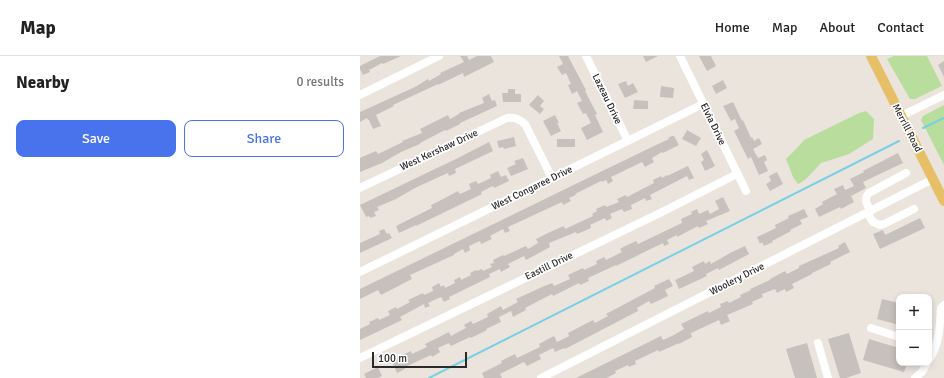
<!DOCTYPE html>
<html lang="en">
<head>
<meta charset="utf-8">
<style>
	:root { --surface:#fff; --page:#f2f2f2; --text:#222; --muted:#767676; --line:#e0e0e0; --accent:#4973ec }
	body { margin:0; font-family:Signika,sans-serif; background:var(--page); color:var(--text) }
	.controls { position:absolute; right:12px; bottom:12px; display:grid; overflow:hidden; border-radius:8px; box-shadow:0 2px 6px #0003 }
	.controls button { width:36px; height:36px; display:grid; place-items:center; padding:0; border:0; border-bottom:1px solid var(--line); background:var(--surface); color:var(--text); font:20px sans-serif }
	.scale { position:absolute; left:12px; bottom:10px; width:95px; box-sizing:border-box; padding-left:4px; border:2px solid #2a2a2a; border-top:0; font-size:11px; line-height:14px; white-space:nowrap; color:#2a2a2a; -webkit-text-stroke:3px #fff; paint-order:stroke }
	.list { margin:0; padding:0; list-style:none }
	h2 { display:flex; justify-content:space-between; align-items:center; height:52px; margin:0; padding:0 16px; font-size:17px }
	h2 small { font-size:13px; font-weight:400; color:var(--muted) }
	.actions { display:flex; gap:8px; padding:12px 16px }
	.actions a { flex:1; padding:9px 0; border:1px solid var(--accent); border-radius:8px; text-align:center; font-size:14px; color:var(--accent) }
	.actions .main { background:var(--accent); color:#fff }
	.map { position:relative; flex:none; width:584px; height:322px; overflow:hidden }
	header { display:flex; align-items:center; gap:24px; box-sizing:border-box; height:56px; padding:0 20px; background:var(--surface); border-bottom:1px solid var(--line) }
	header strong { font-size:19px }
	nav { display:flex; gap:22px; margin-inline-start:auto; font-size:14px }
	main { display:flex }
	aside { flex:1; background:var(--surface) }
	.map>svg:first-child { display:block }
	.green { fill:#b8dd9d }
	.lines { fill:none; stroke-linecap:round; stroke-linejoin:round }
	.stream { stroke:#78d0e5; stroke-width:2 }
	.building { fill:#c6c1bc }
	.minor { stroke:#fff; stroke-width:8 }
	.major { stroke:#e6bf67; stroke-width:10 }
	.labels { text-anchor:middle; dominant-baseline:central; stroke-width:3.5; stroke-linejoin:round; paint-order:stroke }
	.street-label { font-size:10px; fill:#2a2a2a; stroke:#fff }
</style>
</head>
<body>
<header>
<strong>Map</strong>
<nav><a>Home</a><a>Map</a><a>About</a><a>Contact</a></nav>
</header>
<main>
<aside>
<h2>Nearby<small>0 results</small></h2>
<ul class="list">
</ul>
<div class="actions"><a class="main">Save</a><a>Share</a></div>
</aside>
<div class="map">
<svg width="584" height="322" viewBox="0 0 584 322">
	<rect width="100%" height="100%" fill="#ebe4dd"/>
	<!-- green -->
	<path class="green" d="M534,0H567L582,30L555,43H550L527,3Z
		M584,49V109L561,64L563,60Z
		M506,55L514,63L513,83L489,98L461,107L445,124L438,128L433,121L426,103L439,90L444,84L499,57Z"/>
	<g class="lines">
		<!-- stream -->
		<path class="stream" d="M563,72L584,62
			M69,322L539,85"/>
	</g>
	<!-- building -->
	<path class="building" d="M20,0H41L23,8L22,7L9,14L10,16L3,19L0,13V10Z
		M100,0H107L109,4L117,0H131L134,6L104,21L103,17L78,29V28L33,49L34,50L16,59L21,70L13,73L9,64H8L7,62L0,66V56L55,31L68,23L69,25L81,18L80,17L104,6Z
		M199,0H208L226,34L225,35L237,58L235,59L243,76L227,84L221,72L231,67L226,57L223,58L217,47L222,45L217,35L212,38L208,29L211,28L206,17L202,19L197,11L203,8Z
		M283,0H298L286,6Z
		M339,0H351L356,10L347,15Z
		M584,5V21L578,9Z
		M363,24L367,32L356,38L352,30Z
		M266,25L268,30L273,27L278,36L265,42L258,28Z
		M301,30L314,32L313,42L300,41Z
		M148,33H155V38H161V46H143L142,37H148Z
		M129,38L132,45L135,44L137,50L100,67V68L86,75L85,74L60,87V88L41,96L22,107L0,116V102L16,95L18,98L43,86L42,85L62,77L60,73L88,59L90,63L99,58V57L124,47L122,42Z
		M178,39L184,45L180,50L184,53L180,58L169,49Z
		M274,44L288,45V53H273Z
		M373,46L382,65L383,64L391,82L392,81L394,85L399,82L402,88L393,93L398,102L405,99L407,104L404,106L408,115L399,119L391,101L388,103L374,75L379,72L375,63L371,65L363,50Z
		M195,59L199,67H197L201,75L191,80L183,65Z
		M327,74L341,82L336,90L322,83Z
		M312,80H314L319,89L303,97L302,96L292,102L294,106L285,111L282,106L251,121L253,125L248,128L246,124L242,126L241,125L215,138L216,139L209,142L211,145L203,149L202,146L148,171L150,175L145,177L143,173L130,180L132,183L121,188L120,185L109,190L110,194L105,197L103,193L94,198V199L50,219L52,223L21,239L18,234L0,243V233L232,120L294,90L309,83L308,82Z
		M154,81L156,90L144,93L143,91L139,92L137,85Z
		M197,83H215V91H197Z
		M129,86L133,95L95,113L96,117L89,120L88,117L81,120L55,132L36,143L17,151L19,154L14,156L16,160L10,162L9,160L6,161L0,149L77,112L96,103Z
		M347,94L355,110L345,115L341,106L344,104L341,98Z
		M538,97L543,107L503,126L506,132L491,140L494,146L481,153L480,151L459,161L455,153L463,148L462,146L477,138L474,133L483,129L485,134L494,130L490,123L504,116L503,115Z
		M163,102L168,113L151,120L147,112L156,108L154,105Z
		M328,110L334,122L329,124L327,120L290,139L292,143L286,145L285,142L271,149L272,153L264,156L262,153L250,158L252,162L246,165L245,162L230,169L231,172L217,178L216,176L189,187L190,191L166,204L164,200L148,208L150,211L141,216L140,213L129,218L130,221L89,241L90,243L84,246L81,241L68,247L70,250L65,252L64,248L40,261L42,264L0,284V273L10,268L9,266L18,262L19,264L30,259L28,255L36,251L37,253L50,246L48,244L63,237L64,239L73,235L72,231L79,227L81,231L84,229L85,232L95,227L94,224L100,221L101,224L111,219L110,217L116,214L117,215L122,213L123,215L132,211L130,208L134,207L133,204L143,199L144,200L166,190L168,193L178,187L176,183L190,176L204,170L205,173L233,160L232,158L237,155L236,153L245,149L246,151L259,146L257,143L266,139L267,141L294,127L293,124L301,120L302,122L307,119V120Z
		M138,115L141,121L146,119L149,125L134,132L133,130L121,136L122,138L56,170V169L39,177L36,170L72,152L71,149L85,142L98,135L100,138L111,133L109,128L116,125L118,128L131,122L130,119Z
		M417,116L423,128L410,135L406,128L411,125L409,120Z
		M363,141L370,155L346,165L348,168L339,172L338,170L317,181V179L307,184L309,188L304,190L303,187L256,210V209L228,222L229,225L220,229L219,227L193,240L192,238L165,252L166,254L153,261L151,255L139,261L141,266L126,273L127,274L111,282L110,281L91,290L89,287L78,292L80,296L72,301L71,299L45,311V313L37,317L31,304L51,295L52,298L67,291L65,288L89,276L91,280L106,272L104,269L111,265L113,268L128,261L127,258L141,250L143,254L158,246L156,243L182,231L192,227L194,230L210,223L208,219L223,212L224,214L237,208L236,205L244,201L246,204L262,196L260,193L265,190L276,185L278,188L322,167L321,163L332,158L331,156L337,153L339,158L348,154L350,158L359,153L355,145Z
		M444,153L448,161L440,164L442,168L430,174L431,175L412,185L413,186L404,190L402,186L400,188L397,181L416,172L415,169L429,162L428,160Z
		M560,162L565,172L520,193L513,178L523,174L525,179Z
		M24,173L27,178L29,177L32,182L0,197V187L20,178L19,175Z
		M485,186L490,196L470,206L471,208L452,217V218L432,228L434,232L426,236L425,233L417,237L415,233L402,238L403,241L392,246L393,248L367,259L370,265L361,269L359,264L331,277L332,281L319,288V287L299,296L298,294L275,305L276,308L269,311L268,309L255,315L256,317L247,322H216L301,280L303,284L314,279L324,273L321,268L348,255L349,257L361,251L360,248L368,245L369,247L381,241L380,239L391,234L390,233L410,224V223L425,215L427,218L439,212V210L479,192L478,190Z
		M385,190L389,198L359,214L358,212L346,218L347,220L319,233L315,224L334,215L332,211L344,205L345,208L350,205L351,208L370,197Z
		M309,223L313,230L305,234L308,240L291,248L289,245L277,252L278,255L205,293L204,292L195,296L193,292L179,299L181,303L167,310L164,306L140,318L142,322H124L122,317L142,307L141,305L155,298L157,302L180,291L179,288L194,280L197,286L209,280L208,277L233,264L235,267L248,260L246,258L295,232L294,230Z
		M522,243L539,247V269L517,263Z
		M489,277L501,317L486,322H480L468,283Z
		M509,283L539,292V307H547L544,316L503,304Z
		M447,287L457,322H435L426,293Z
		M18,311L22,320L18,322H6L4,318Z"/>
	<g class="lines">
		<!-- minor -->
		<path class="minor" d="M226,0L268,85
			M320,0L386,135
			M0,39L79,0
			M541,60L584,39
			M0,132L147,62C155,61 159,63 165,68L192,122
			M511,155C507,149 503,143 509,137L546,117
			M507,157L513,166L520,169L524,168L554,153
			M0,216L343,48
			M511,272L539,281
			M458,287L468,322
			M0,302L300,157L377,118
			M569,304C579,290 580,269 581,252L584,249
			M181,322L573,123
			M555,322L562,316L567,307"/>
		<!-- major -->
		<path class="major" d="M511,0L584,145"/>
	</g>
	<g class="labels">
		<!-- street labels -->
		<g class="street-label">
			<text transform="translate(247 43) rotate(64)">Lazeau Drive</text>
			<text transform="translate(353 68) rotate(64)">Elvia Drive</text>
			<text transform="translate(547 72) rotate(63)">Merrill Road</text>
			<text transform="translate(79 94) rotate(-25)">West Kershaw Drive</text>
			<text transform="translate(172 132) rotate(-26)">West Congaree Drive</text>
			<text transform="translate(189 210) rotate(-26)">Eastill Drive</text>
			<text transform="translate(377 223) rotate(-27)">Woolery Drive</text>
		</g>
	</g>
</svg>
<div class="controls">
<button>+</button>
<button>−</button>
</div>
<div class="scale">100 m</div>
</div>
</main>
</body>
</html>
